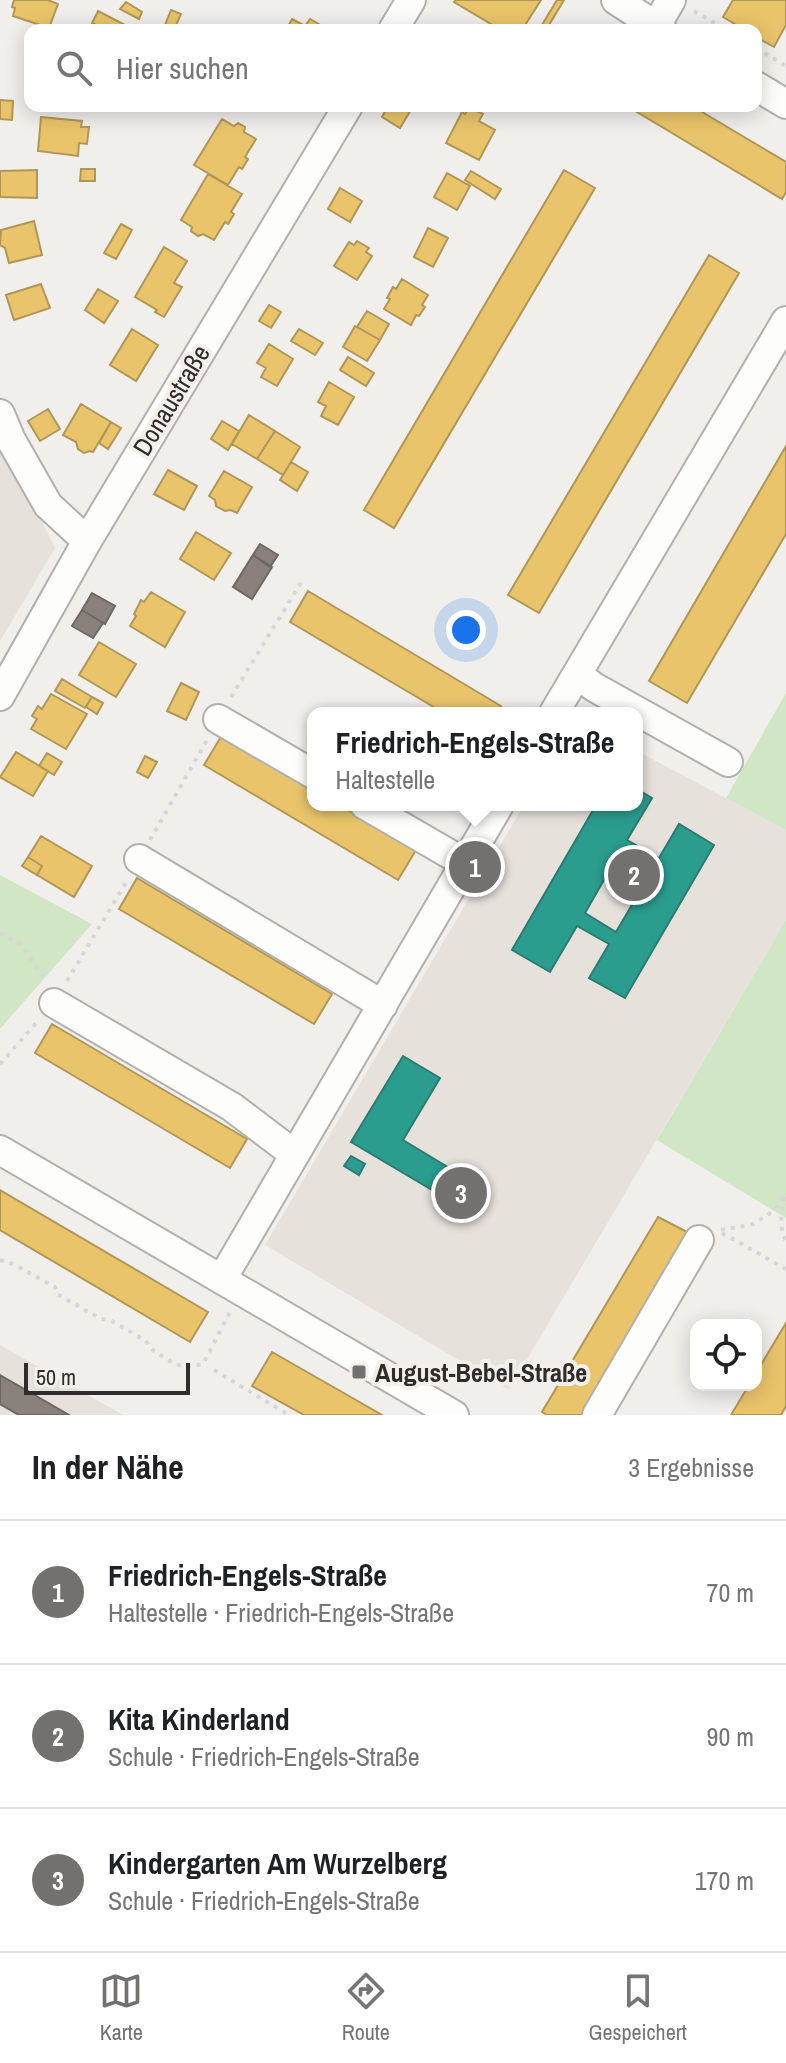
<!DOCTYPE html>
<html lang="de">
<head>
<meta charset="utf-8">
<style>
	:root { --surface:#fff; --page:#f6f6f6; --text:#202124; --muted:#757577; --line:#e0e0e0; --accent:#72716f }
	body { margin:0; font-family:"Archivo Narrow",sans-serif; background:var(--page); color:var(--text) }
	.controls { position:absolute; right:24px; bottom:24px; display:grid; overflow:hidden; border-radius:16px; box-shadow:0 4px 20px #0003 }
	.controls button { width:72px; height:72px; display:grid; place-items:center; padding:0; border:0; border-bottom:2px solid var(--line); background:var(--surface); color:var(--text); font:40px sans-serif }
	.scale { position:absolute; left:24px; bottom:20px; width:166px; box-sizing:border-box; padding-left:8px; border:4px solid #2e2d2b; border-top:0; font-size:22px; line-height:28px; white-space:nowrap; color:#2e2d2b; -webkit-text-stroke:6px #f3efea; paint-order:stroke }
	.you { position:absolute; left:466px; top:630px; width:28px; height:28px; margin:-20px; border:6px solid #fff; border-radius:50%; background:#1a73e8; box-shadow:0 0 0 12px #1a73e833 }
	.badge { display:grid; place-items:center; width:52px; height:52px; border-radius:50%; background:var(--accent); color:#fff; font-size:26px; font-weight:700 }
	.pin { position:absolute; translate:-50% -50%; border:4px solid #fff; box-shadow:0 2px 8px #0006 }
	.popup { position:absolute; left:307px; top:707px; width:336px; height:104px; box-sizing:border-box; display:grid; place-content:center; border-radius:16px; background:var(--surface); filter:drop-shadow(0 2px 6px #0005); font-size:26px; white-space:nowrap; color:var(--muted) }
	.popup b { font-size:30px; color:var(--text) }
	.popup::after { content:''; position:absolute; left:50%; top:100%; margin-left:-16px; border:16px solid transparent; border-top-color:var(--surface) }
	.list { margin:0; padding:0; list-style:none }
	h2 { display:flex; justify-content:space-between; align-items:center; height:104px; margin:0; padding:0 32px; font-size:34px }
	h2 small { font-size:26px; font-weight:400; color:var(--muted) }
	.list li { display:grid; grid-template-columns:52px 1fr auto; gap:24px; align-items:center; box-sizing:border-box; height:144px; padding:0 32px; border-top:2px solid var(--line) }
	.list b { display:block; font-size:30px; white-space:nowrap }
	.list p { margin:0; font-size:26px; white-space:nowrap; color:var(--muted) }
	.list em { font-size:26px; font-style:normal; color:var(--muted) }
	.icon { flex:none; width:44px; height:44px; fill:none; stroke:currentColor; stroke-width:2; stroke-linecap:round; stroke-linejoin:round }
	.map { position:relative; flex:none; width:786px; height:1415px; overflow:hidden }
	.search { position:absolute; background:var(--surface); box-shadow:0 4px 20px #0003; left:24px; right:24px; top:24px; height:88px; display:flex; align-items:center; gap:20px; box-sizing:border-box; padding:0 28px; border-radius:16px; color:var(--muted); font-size:30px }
	.sheet { height:536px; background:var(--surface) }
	nav { display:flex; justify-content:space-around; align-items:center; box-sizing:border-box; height:112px; border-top:2px solid var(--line); background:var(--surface); font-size:22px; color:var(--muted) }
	nav a { display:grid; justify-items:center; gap:4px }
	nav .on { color:var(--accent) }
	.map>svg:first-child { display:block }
	.built { fill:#e6e1db }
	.green { fill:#d1e6c4 }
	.homes { fill:#e9c46a; stroke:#b19757; stroke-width:2 }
	.schools { fill:#2a9d8f; stroke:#2b7b71; stroke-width:2; fill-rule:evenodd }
	.industry { fill:#8a817c; stroke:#6e6864; stroke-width:2 }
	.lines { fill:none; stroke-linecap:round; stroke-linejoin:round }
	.minor-casing { stroke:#b1b0ad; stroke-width:32 }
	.path { stroke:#d8d7d6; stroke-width:4; stroke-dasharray:4 6; stroke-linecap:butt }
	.minor { stroke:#fdfdfc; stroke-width:28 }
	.poi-dot { fill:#72716f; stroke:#f3efea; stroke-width:3 }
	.labels { text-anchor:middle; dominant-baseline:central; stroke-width:8; stroke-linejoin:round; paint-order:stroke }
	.street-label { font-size:26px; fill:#2e2d2b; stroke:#f3efea }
	.poi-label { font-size:26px; font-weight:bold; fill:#2e2d2b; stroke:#f3efea; text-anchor:start }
</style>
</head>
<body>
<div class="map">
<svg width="786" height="1415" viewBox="0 0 786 1415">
	<rect width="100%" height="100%" fill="#f1efec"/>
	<!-- built -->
	<path class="built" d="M0,436L55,548L0,641Z
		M637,751L786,830V920L509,1390L265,1245L524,805H637Z
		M0,1345L123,1415H0Z"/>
	<!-- green -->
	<path class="green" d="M786,693V830L726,798Z
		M0,875L92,924L0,1029Z
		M786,920V1218L657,1140Z"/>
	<!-- homes -->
	<path class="homes" d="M14,0H48L58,4L49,28L13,16L15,8L12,7Z
		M456,0H541L522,30H501L454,2Z
		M557,0H564L546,30H539Z
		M733,0H786V25L774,47L756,37V30H745L723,17Z
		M126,2L142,12L139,19L120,9Z
		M171,10L181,14L174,30H163Z
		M98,11L133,29V30H106L92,23Z
		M292,19L305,26L310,19L329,30H286Z
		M0,100L13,101L12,120L0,119Z
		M388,106H409L412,108L400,128L382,117Z
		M627,106H692L786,162V192L782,199Z
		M469,107L483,114L479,121L495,130L479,160L446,143L462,112L465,114Z
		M41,117L82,121L81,127H89L87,144L79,143L78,156L38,151Z
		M222,119L234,126L238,123L245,127L244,132L256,139L245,157L248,159L242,169L239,167L228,185L194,165Z
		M81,169H95V181H80Z
		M37,170V198L0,197V171Z
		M564,170L595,188L394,528L364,510Z
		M471,171L501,189L495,199L465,180Z
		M447,173L470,186L457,210L434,197Z
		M208,174L242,194L231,212L234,214L228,224L225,222L214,240L203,234L198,236L191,231L192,227L181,220Z
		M340,188L362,201L350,222L328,209Z
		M34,221L42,255L9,263L5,248L0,245L1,230Z
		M121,224L132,230L116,259L104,253Z
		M428,228L448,238L433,267L414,257Z
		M357,241L369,248L366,252L372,256L357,280L334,266L349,242L354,245Z
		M164,247L187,261L174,283L182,287L164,317L155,312L157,310L135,297Z
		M709,255L739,273L539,613L508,595Z
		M402,279L428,295L422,305L425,307L419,316L416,315L411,325L384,309L390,299L387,298L393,287L396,289Z
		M41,284L50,308L14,320L6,295Z
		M98,289L118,301L104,323L85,310Z
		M269,305L281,312L271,328L259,321Z
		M367,311L389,324L380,340L357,327Z
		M355,326L380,340L367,361L343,347Z
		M132,329L158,345L136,381L110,365Z
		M299,329L323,343L315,355L291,341Z
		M269,344L293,359L277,386L261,377L266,368L257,363Z
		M348,357L374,373L366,386L340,370Z
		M329,382L354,397L338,425L321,416L326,406L318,402Z
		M81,404L111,422L93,452L90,451L84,453L78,449L76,442L63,435Z
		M48,409L60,429L40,441L28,421Z
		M249,415L275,431L257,459L232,444Z
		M222,421L239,431L228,450L211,439Z
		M111,422L121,428L108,449L99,443Z
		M275,431L300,447L283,475L257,459Z
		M786,446V534L687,703L649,681Z
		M291,462L308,472L297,491L280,480Z
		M168,470L197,486L184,510L154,494Z
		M224,471L252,487L237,513L231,510L225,511L216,506L215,500L209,496Z
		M196,532L231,553L214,580L180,559Z
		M308,591L501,706L497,713H444L290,622Z
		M151,592L185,612L165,647L130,626L136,616L134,614L141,600L144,602Z
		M99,642L136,664L116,697L79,675Z
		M62,679L92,697L85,708L55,691Z
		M181,683L199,692L186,720L167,711Z
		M51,694L87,714L66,749L31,729L37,719L32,716L38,706L42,709Z
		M92,697L103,703L97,714L86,707Z
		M222,735L313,789V805H339L416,850L398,880L204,765Z
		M16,752L48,771L33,796L0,777Z
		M47,753L62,762L54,775L39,766Z
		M145,756L157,762L148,778L137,772Z
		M41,836L92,866L74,897L37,875L42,866L28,857Z
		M28,857L42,866L37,875L22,866Z
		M137,878L332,994L314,1024L119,909Z
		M52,1024L247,1139L230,1168L35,1053Z
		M0,1190L208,1312L190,1342L0,1230Z
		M658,1217L691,1234L583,1415H547L542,1412Z
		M786,1323V1406L781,1415H731L749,1385H756V1373Z
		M272,1352L349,1396L382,1415H304L252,1386Z"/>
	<!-- schools -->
	<path class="schools" d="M637,789L652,798L627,840L659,858L679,824L714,845L625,998L589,978L609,944L577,926L550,972L512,950L596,805H637ZM621,850L653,869L616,932L585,913Z
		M403,1056L440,1078L403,1140L451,1169L437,1193L351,1142Z
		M351,1156L365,1164L359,1175L344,1166Z"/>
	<!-- industry -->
	<path class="industry" d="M260,544L278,555L270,567L253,555Z
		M253,555L272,567L252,599L233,587Z
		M92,593L115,606L105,624L82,610Z
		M82,610L103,623L93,638L72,626Z
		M0,1375L69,1415H19L0,1404Z"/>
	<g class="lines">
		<defs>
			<path id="minor" d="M616,0L662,30
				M656,26L671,0
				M393,30L411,0
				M756,86L786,104
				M0,414L11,440L48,505L87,541
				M577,674L594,687L728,762
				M0,696L87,541L348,106
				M554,713L786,321
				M218,719L313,774
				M365,805L465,863
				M139,859L383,1005
				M54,1003L232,1107L294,1154
				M0,1150L454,1415
				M222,1279L499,805
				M597,1415L699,1240"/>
		</defs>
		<!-- minor casing -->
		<use href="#minor" class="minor-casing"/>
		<!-- path -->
		<path class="path" d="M694,11L726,30
			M756,48L786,66
			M231,697L302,581
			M150,840L207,740
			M0,933L22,945L46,982
			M67,981L128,879
			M0,1064L38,1021
			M785,1197C781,1214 779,1226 786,1242
			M721,1230L754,1224L775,1210L786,1192
			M722,1233L786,1269
			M0,1260L13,1264L55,1287L57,1294L101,1319L110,1320L146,1341L151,1349L173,1363L185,1367L203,1364L230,1312
			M214,1370L289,1415"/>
		<!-- minor -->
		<use href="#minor" class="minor"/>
	</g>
	<!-- markers -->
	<rect class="poi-dot" x="351" y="1364" width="16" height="16" rx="4"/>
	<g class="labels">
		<!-- street labels -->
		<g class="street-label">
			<text transform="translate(171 400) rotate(-59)">Donaustraße</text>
		</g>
		<!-- poi labels -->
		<g class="poi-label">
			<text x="375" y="1372">August-Bebel-Straße</text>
		</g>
	</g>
</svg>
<div class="controls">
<button><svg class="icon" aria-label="locate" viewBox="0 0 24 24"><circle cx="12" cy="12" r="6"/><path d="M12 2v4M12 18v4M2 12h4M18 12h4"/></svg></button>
</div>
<div class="scale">50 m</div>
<div class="you"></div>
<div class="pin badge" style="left:475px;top:867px">1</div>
<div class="popup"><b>Friedrich-Engels-Straße</b>Haltestelle</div>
<div class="pin badge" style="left:634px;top:875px">2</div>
<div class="pin badge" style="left:461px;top:1193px">3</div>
<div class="search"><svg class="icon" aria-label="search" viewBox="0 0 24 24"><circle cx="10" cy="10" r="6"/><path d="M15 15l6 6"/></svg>Hier suchen</div>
</div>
<section class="sheet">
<h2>In der Nähe<small>3 Ergebnisse</small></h2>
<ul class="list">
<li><span class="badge">1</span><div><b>Friedrich-Engels-Straße</b><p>Haltestelle · Friedrich-Engels-Straße</p></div><em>70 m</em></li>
<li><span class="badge">2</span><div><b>Kita Kinderland</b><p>Schule · Friedrich-Engels-Straße</p></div><em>90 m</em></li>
<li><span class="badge">3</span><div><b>Kindergarten Am Wurzelberg</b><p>Schule · Friedrich-Engels-Straße</p></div><em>170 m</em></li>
</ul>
</section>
<nav>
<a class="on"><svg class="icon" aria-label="map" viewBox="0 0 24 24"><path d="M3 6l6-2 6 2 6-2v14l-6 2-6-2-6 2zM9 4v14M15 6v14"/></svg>Karte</a>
<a><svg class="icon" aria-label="directions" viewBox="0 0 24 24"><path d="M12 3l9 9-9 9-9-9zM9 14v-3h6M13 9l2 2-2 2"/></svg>Route</a>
<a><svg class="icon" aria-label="saved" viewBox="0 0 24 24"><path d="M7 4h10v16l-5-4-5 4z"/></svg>Gespeichert</a>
</nav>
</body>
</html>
